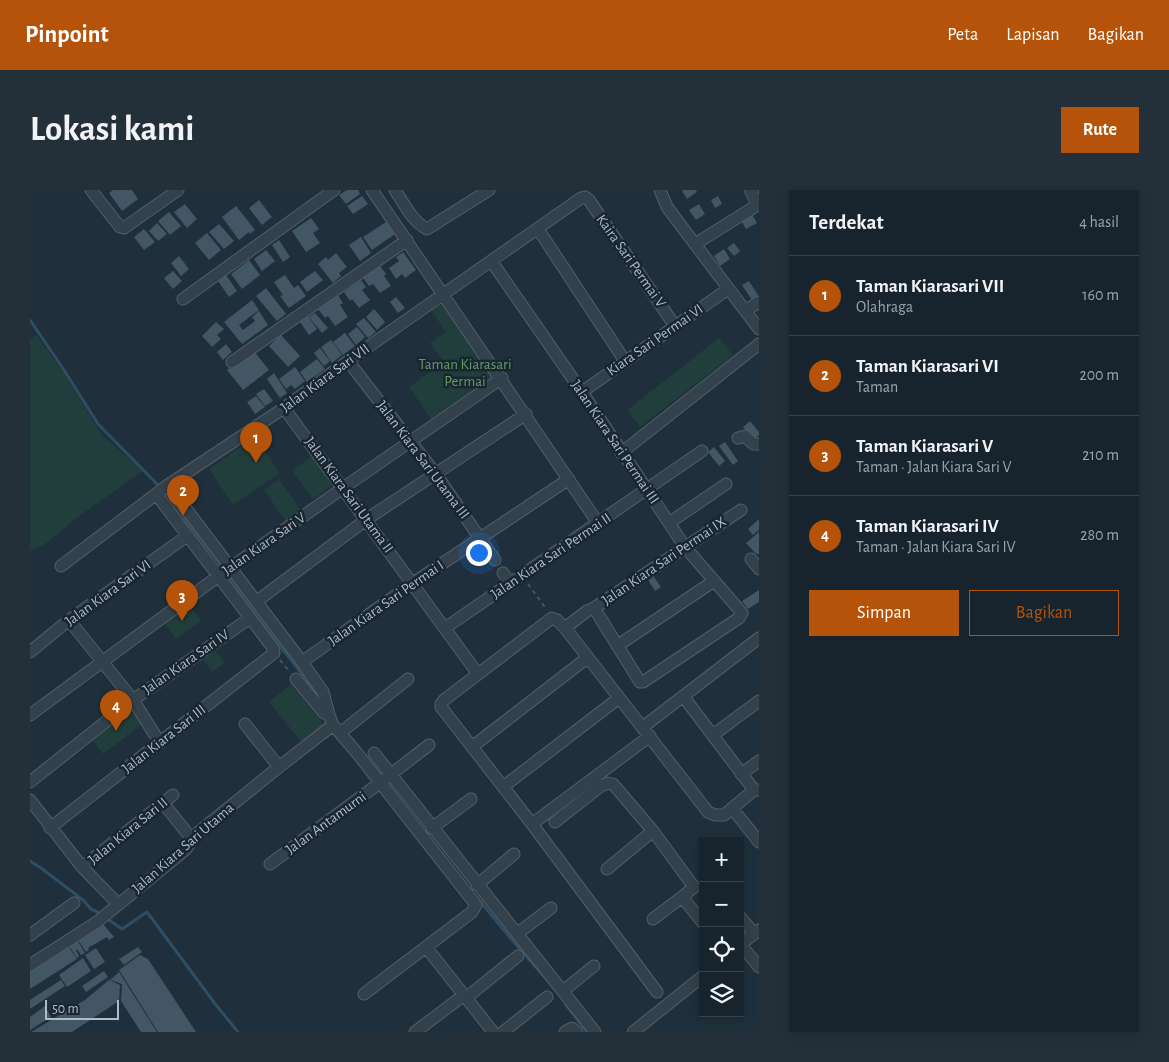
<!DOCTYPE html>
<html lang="id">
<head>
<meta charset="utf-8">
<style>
	:root { --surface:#17242d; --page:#243039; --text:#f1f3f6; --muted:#9ea4aa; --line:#364149; --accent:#b45309 }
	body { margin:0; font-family:"Alegreya Sans",sans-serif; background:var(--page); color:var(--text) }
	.controls { position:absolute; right:15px; bottom:15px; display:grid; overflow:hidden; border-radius:0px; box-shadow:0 2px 12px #0003 }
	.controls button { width:45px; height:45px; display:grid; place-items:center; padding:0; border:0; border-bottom:1px solid var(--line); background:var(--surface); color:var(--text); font:25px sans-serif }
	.scale { position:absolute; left:15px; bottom:12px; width:74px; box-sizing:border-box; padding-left:5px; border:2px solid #aebcc8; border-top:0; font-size:14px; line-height:18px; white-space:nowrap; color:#aebcc8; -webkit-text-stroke:4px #192631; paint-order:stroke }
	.you { position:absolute; left:448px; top:362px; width:18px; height:18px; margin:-12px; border:4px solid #fff; border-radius:50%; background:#1a73e8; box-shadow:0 0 0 8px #1a73e833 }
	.badge { display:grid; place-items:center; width:32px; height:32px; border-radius:50%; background:var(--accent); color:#fff; font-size:16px; font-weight:700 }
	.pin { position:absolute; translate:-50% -41px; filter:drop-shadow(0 1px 2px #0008) }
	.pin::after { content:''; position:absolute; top:26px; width:18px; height:15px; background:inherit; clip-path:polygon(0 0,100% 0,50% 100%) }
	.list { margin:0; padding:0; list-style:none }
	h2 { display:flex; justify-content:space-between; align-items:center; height:65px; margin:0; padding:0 20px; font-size:21px }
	h2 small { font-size:16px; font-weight:400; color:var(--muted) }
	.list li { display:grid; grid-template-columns:32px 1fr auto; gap:15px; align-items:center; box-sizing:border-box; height:80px; padding:0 20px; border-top:1px solid var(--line) }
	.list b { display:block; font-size:19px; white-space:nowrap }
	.list p { margin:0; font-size:16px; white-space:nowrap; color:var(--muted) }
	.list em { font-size:16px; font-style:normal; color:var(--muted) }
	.actions { display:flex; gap:10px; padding:15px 20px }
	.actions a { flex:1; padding:11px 0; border:1px solid var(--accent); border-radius:0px; text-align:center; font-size:18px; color:var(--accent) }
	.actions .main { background:var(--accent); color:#fff }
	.icon { flex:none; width:28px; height:28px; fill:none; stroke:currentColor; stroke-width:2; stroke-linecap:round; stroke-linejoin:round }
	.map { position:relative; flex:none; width:729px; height:842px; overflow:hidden; border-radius:0px }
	header { display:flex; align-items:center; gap:30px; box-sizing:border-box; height:70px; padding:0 25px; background:var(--accent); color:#fff }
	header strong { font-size:24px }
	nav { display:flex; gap:28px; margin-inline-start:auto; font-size:18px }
	.intro { display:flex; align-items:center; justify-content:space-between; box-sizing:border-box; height:120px; padding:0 30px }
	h1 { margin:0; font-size:35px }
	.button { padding:12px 22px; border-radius:0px; background:var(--accent); color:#fff; font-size:18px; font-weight:700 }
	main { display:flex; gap:30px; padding:0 30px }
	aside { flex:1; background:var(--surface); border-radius:0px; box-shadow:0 2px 12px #0003 }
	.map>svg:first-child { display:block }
	.green { fill:#213d3c }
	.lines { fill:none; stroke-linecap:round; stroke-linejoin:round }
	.stream { stroke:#2f4d63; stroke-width:3 }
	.building { fill:#425663 }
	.minor-casing { stroke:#515f6a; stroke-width:13 }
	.path { stroke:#3f5958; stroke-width:2; stroke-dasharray:4 4; stroke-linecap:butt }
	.minor { stroke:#33414c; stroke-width:11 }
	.labels { text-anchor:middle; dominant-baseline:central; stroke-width:5; stroke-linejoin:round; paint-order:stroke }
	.street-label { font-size:15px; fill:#aebcc8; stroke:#192631 }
	.park-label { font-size:15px; fill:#639b67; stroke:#192631 }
</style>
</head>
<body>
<header>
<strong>Pinpoint</strong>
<nav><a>Peta</a><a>Lapisan</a><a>Bagikan</a></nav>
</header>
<div class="intro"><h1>Lokasi kami</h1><a class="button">Rute</a></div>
<main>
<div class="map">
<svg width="729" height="842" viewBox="0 0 729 842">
	<rect width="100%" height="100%" fill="#1f303c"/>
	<!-- green -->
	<path class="green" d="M412,112L467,188L404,233L379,197L414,172L400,153L416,142L401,120Z
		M6,145L34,183L72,245L113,281L49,326L14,355L0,361V149Z
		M689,148L703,165L610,237L597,220Z
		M225,247L250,283L203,315L179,279Z
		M282,266L303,295L283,309L262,281Z
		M249,289L272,322L257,333L234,300Z
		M142,299L186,359L175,367L129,307Z
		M199,384L257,461L253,464L195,387Z
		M158,413L171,431L146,449L133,432Z
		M185,459L195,473L182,482L172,468Z
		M261,494L295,536L273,554L239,512Z
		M99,518L112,534L73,564L61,548Z"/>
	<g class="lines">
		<!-- stream -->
		<path class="stream" d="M0,130L34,180L68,234L127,294L187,370L231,431L288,505L289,511
			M0,671L11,678L53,710L61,719L68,722
			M445,705L482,750L519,792
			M79,730L92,739L117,722L186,815L208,842
			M536,815L557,842"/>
	</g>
	<!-- building -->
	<path class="building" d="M83,0H102L108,9L92,21L79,3Z
		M317,0H328L330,4L316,14L309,5Z
		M654,0H666L667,2L657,9L652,1Z
		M332,6L338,14L323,24L317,16Z
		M688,6L692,14L685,18L681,10Z
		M229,10L242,27L232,35L219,18Z
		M155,14L167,29L157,38L144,22Z
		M669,14L675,24L666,30L659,20Z
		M206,16L225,40L220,44L219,42L209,50L192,27Z
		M139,22L151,36L140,45L128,31Z
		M721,23L727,33L716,39L710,29Z
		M281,28L289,39L283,43L290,53L276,62L262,41Z
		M356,32L365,44L342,60L333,47Z
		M127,33L137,44L128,51L119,41Z
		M189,34L204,51L194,59L179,42Z
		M114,39L125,52L114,60L104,47Z
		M177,43L191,60L179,70L165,53Z
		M331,47L341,63L330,71L319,55Z
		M249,50L260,67L253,72L242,55Z
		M704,53L710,61L704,66L697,58Z
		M694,59L700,69L690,76L684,66Z
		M236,60L245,71L232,81L224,69Z
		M373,62L386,80L375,88L372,84L366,89L359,78L369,71L366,67Z
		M306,63L317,77L309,83L311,86L303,93L288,74L296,67L298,70Z
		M149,66L159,79L151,86L141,73Z
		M219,70L230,85L212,99L201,84Z
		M350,76L356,84L354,86L361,96L350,103L343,94L339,96L333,88Z
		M143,81L152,91L143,99L134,88Z
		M285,81L293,90L277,102L270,92Z
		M196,85L207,101L199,107L188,91Z
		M255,85L264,98L268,95L276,106L259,118L250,106L253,105L244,92Z
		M331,90L336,97L332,100L340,110L329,118L322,109L320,111L314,102Z
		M719,91L728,105L722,110L712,95Z
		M236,98L256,124L247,131L226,106Z
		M308,105L313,113L310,115L318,127L305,136L298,126L295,128L288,119Z
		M366,107L375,118L368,123L360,112Z
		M222,110L229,120L209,135L213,140L225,131L222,127L229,121L238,135L212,154L194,132Z
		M344,119L355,132L347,140L336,127Z
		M285,123L298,138L292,143L279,127Z
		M278,126L287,139L279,145L270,132Z
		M334,128L346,142L338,148L326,134Z
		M186,132L194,139L187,145L191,149L182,157L172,146Z
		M327,137L335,147L326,155L318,144Z
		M315,143L325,156L313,165L303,152Z
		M251,145L270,166L258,177L239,156Z
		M301,150L312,165L302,173L291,157Z
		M196,154L202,162L193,170L187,162Z
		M290,158L300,171L294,176L284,163Z
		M223,160L239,180L213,200L197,180Z
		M287,169L295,179L277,192L270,182Z
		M265,177L275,191L265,199L261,195L256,199L249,189Z
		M244,183L257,203L250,208L237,189Z
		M234,199L243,211L235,216L226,204Z
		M226,206L235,217L225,224L217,212Z
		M720,231L729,242V245L724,250L713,237Z
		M695,252L708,271L703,275L689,256Z
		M684,257L695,271L689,276L678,262Z
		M729,329V340L723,345L718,339Z
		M729,342V365L727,363L726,364L716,353Z
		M622,384L631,397L625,401L617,388Z
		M729,400V412L718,419L712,411Z
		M73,734L84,747L79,750L77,747L58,758L59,760L56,762L48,750Z
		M47,750L55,763L51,765L47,759L46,760L49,766L47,768L39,756Z
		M38,756L47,769L0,799V781Z
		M108,757L112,762L94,775L89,769Z
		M66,758L75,772L64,779L55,765Z
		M110,765L118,769L166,842H128L89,780Z
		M53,768L61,781L37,797L29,785Z
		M74,781L78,787L56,802L52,796Z
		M89,782L127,842H111L91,811L92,794L80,790Z
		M31,790L35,796L0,819V810Z
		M79,790L90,795L89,811L42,842H1L55,810Z
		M15,816L21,827L0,840V827Z"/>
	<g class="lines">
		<defs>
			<path id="minor" d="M61,0L90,37L94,38L148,0
				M342,0L568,333
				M365,0C374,14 382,31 397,39L459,0
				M630,0L637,17L729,139
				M508,39L595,171
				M665,54L726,16L727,13L721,2L723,0
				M462,72L552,202L655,357L712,423L709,428L613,492H610L564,418
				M153,109L304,0
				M715,121L729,112
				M318,171L405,283L465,370
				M202,172L377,50
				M552,202L698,99
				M254,218L448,484
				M708,248L715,246L723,254H729
				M591,263L729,154
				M138,295L272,472L293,502L299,525L303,535L327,563L446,715L442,722L334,804
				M639,333L696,294
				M721,369L729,379
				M31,376L138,295L254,218L318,171L551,8L555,7L559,10L645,136
				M473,383L481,394
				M227,411L337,329L496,224
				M39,430L103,510L130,553
				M415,438L672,261
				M535,438L557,421L564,418L711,320
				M587,456L684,391
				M0,462L39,430L157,346
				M272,472L383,393L539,289
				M266,489L294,523L299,525
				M653,506L724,600
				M0,525L190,385L313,298L472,188
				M215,534L249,577
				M613,537L729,448
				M310,543L378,489
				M683,545L729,511
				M442,557L557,468
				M344,563L565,842
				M711,584L729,571
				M0,592L103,510L220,428
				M473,597L589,508
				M0,610L52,677L88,714
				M133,613L161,648
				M702,618L729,652
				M525,632L571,596L578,593L583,594L623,641L664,697L652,707L673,733
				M502,634L620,546
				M20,638L244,463L243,458L126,304
				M402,638L441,609
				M240,674L351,592L399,555
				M52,677L143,605
				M577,679L623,641
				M447,695L484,664
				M710,727L724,743
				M623,729L652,707
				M488,743L521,718
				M0,745L44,713
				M710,755L729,740
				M711,755L729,777
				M396,757L463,842
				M0,775L67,732L155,660L159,655L161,648L249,577L303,535
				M533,801L564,776
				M627,802L502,634L411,517V514L414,510L522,428L527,430L535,438L678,622L685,625H694L724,600H729
				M436,808L488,766
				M385,842L434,805
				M473,842L517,807
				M535,842L542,838L547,842
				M603,842L673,786"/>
		</defs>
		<!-- minor casing -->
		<use href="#minor" class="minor-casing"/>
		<!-- path -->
		<path class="path" d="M498,394L517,420
			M250,470L260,482"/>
		<!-- minor -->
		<use href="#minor" class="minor"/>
	</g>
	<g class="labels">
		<!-- street labels -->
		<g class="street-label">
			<text transform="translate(601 71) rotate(55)">Kaira Sari Permai V</text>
			<text transform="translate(625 150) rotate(-35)">Kiara Sari Permai VI</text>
			<text transform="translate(295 188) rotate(-36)">Jalan Kiara Sari VII</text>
			<text transform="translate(585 252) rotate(56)">Jalan Kiara Sari Permai III</text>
			<text transform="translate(393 270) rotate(53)">Jalan Kiara Sari Utama III</text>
			<text transform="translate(319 305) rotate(54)">Jalan Kiara Sari Utama II</text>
			<text transform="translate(234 354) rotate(-35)">Jalan Kiara Sari V</text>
			<text transform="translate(521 366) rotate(-34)">Jalan Kiara Sari Permai II</text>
			<text transform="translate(634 371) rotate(-34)">Jalan Kiara Sari Permai IX</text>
			<text transform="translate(78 403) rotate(-36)">Jalan Kiara Sari VI</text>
			<text transform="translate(356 413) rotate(-35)">Jalan Kiara Sari Permai I</text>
			<text transform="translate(156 472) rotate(-35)">Jalan Kiara Sari IV</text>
			<text transform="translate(134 549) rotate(-38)">Jalan Kiara Sari III</text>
			<text transform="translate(296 633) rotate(-36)">Jalan Antamurni</text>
			<text transform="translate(98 641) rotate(-39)">Jalan Kiara Sari II</text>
			<text transform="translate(153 658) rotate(-41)">Jalan Kiara Sari Utama</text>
		</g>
		<!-- park labels -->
		<g class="park-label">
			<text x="435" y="174">Taman Kiarasari<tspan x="435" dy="17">Permai</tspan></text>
		</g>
	</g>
</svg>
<div class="controls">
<button>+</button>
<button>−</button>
<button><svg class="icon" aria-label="locate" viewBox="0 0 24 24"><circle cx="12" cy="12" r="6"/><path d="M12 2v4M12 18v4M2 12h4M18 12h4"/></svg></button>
<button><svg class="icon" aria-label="layers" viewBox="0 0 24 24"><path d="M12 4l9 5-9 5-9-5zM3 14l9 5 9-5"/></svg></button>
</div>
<div class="scale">50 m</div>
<div class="you"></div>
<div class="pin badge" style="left:226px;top:273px">1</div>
<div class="pin badge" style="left:153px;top:326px">2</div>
<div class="pin badge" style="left:152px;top:431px">3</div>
<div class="pin badge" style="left:86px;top:541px">4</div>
</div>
<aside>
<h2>Terdekat<small>4 hasil</small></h2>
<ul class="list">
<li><span class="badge">1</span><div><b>Taman Kiarasari VII</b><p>Olahraga</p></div><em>160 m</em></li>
<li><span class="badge">2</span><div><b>Taman Kiarasari VI</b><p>Taman</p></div><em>200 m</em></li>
<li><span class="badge">3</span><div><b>Taman Kiarasari V</b><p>Taman · Jalan Kiara Sari V</p></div><em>210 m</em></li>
<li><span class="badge">4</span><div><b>Taman Kiarasari IV</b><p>Taman · Jalan Kiara Sari IV</p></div><em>280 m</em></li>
</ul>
<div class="actions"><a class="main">Simpan</a><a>Bagikan</a></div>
</aside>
</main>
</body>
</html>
